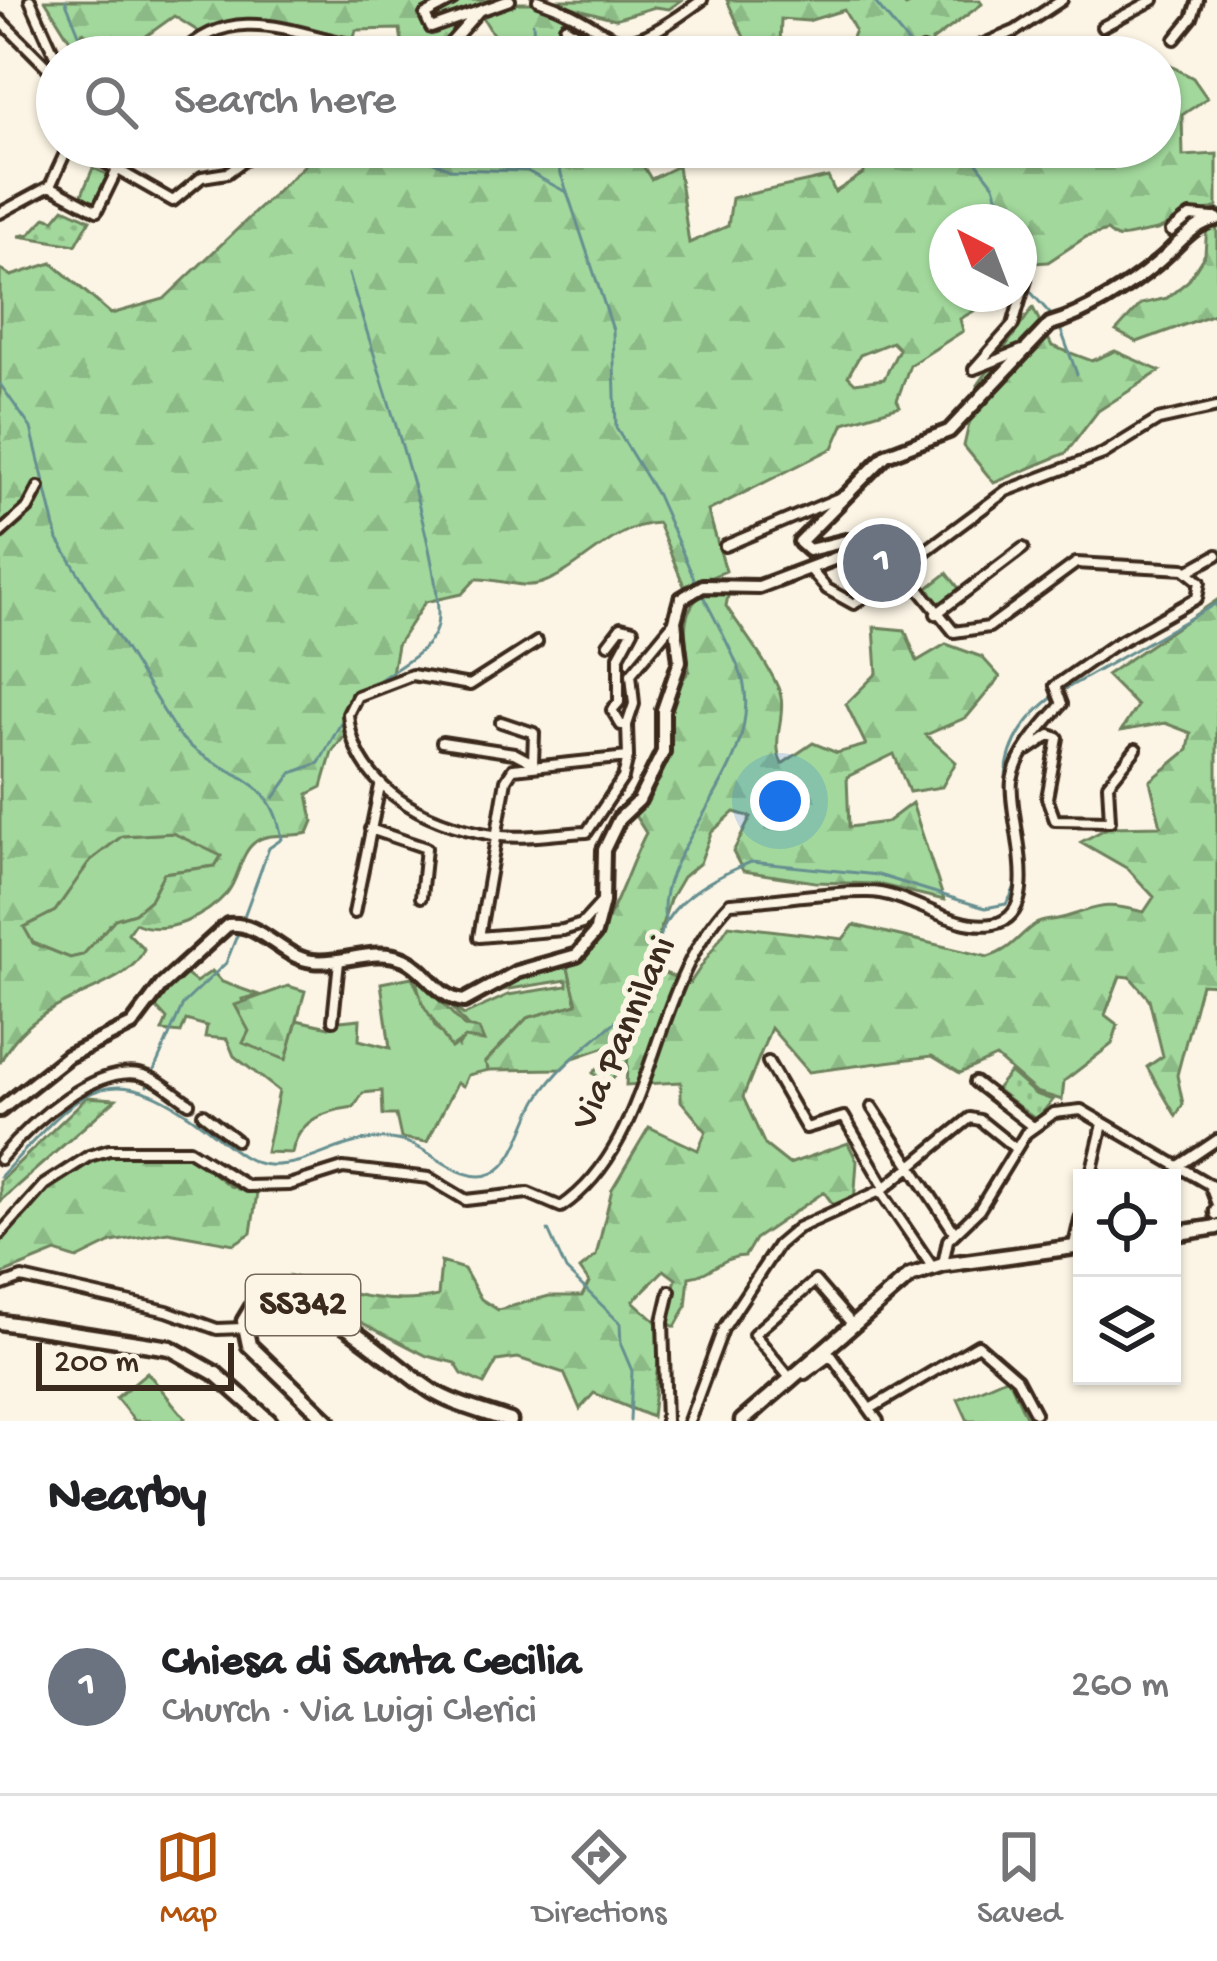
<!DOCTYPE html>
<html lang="en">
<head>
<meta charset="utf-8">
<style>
	:root { --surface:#fff; --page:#f2f2f2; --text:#202124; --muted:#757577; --line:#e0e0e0; --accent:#b45309 }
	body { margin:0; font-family:"Gochi Hand",sans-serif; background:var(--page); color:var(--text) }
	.controls { position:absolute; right:36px; bottom:36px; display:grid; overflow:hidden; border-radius:0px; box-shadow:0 3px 9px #0004 }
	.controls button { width:108px; height:108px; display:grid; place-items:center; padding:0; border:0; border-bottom:3px solid var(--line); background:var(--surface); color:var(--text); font:60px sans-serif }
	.compass { position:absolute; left:929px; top:204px; width:108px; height:108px; border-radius:50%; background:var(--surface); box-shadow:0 3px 9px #0004; rotate:318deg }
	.scale { position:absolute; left:36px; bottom:30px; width:198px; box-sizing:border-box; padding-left:12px; border:6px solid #3b2a1e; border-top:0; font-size:33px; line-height:42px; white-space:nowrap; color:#3b2a1e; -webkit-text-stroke:9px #fcf5e5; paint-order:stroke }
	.you { position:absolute; left:780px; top:801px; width:42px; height:42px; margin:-30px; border:9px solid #fff; border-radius:50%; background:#1a73e8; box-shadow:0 0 0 18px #1a73e833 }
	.badge { display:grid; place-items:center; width:78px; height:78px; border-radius:50%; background:var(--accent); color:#fff; font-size:39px; font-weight:700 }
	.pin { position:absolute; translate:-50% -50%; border:6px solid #fff; box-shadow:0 3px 12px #0006 }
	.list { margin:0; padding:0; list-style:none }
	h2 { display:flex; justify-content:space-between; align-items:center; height:156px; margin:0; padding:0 48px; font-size:51px }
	h2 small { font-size:39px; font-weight:400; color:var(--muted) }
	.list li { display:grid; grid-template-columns:78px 1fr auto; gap:36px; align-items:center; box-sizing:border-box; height:216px; padding:0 48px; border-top:3px solid var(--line) }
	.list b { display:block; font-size:45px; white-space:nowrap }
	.list p { margin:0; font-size:39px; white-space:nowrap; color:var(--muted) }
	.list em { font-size:39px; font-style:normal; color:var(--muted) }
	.icon { flex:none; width:66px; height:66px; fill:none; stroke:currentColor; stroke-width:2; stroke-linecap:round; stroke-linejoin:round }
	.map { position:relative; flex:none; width:1217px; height:1421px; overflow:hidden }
	.search { position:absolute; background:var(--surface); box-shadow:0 3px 9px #0004; left:36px; right:36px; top:36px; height:132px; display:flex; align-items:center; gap:30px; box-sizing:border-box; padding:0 42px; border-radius:66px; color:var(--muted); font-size:45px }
	.sheet { height:372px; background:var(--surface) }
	nav { display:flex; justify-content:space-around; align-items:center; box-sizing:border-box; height:168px; border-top:3px solid var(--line); background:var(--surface); font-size:33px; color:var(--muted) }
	nav a { display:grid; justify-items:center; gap:6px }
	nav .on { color:var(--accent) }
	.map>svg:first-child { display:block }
	.grass { fill:#a2d89c; stroke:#6e815d; stroke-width:3 }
	.forest { fill:url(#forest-firs); stroke:#6e815d; stroke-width:3; fill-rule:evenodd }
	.park { fill:url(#park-dots); stroke:#6e815d; stroke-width:3 }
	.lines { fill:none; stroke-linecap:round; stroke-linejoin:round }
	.stream { stroke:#668f90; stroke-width:3 }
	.minor-casing { stroke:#3b2a1e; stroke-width:16 }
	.tertiary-casing { stroke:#3b2a1e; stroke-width:20 }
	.primary-casing { stroke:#3b2a1e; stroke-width:21 }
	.minor { stroke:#fcf5e5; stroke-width:8 }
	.tertiary { stroke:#fcf5e5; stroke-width:10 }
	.primary { stroke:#fcf5e5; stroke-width:12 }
	.labels { text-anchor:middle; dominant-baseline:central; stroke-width:12; stroke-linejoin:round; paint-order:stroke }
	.shield { fill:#fcf5e5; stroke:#75675a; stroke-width:3 }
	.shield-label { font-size:36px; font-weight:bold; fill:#3b2a1e }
	.street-label { font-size:39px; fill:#3b2a1e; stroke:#fcf5e5 }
</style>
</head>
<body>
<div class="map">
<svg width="1217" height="1421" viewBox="0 0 1217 1421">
	<defs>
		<pattern id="forest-firs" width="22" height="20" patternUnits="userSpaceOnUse" patternTransform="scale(3)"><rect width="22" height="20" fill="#a2d89c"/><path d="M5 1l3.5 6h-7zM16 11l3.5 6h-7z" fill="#8cba86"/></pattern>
		<pattern id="park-dots" width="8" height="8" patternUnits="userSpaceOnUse" patternTransform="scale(3)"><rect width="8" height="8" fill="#a2d89c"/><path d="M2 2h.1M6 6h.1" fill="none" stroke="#8cba86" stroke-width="1.8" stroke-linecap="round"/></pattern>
	</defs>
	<rect width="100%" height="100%" fill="#fcf5e5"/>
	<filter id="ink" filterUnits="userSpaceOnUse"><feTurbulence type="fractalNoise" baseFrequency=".00833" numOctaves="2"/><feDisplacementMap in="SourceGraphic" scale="24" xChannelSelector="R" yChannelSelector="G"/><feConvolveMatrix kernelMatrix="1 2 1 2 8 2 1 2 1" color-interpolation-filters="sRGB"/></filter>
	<g filter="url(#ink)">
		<!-- grass -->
		<path class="grass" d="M93,168L111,176L98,207L80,199Z
			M947,573L961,591L938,608L925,590Z
			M173,833L222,855L216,866L164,873L150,900L135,913L115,919L83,955L70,958L33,943L23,927L55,911L91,859L122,836Z
			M567,964L577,1004L527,1018L485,1062L489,1070L468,1075L463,1086L457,1083L427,1142L401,1138L396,1115H383L382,1091L363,1093L354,1107C324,1111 298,1120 292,1153L266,1152L279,1091L234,1056L227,1039L205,1037L207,1026L186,1020L181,1033L162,1031L167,1019L154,1005L183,972L196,982L212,971L222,982L259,995L242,999L249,1031L286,1059L297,1020L329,1027L331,1022L360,1019L359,1040L390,1048L381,983L412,977L436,1028L458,1047L469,1028L448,1003L464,1015L508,995L567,986V980L503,990L477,1001L504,983Z
			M616,1049L629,1061L606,1085L593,1073Z
			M147,1372L185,1418L182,1421H135L116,1398Z
			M1008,1377L1028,1421H968L958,1399Z"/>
		<!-- forest -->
		<path class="forest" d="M45,0H504L478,8L446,44L402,42L400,29L356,30L354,38L267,19L209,38L174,16L117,57L83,32L73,45Z
			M546,0H682L669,9L655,7L615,19Z
			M727,0H899L906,6L918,0H980L982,4L932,41L934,57H906L896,46L885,57L846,52L855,30L844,10L808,21L781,19L780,45L753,57Z
			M514,3H537L564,14L560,41L566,57H477L497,41L480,13Z
			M1160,60L1193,78L1207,98L1182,115L1183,156L1217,154V213L1214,208L1157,230L1116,238L1107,231L1086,237L1048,262L1019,264V222H947V294H1003L960,319L963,331L910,365L897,400L900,406L844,423L833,448L708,511L726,571L685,588L658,523C612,525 583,569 542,583C521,590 498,578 476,579L462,594L425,602L397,645L390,684L358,698L350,729L332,752L322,787L308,794L313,821L308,833C290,838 267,831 254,843C240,854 239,879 227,893C206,917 165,937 135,923L128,933L144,949C127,994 34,991 0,1063V269L11,276L52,263L111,314L164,299L312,158L305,147H632L651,179L678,166L689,243L728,226L732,198L828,177L835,192L864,173L859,162L881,147H1160ZM892,342L899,349L884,379L855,383L848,376L860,355ZM173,833L221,856L215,866L164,873L150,900L135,913L115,919L83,955L70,958L33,943L24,927L55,911L91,860L122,836Z
			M1217,223V313L1137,342L1116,331L1141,304L1167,298L1188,281L1205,254L1207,225Z
			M1033,308L1052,346L1092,361L1115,351L1160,371L1098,411L1066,453L994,483L964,446L978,385Z
			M705,591H729L726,606C739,626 777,675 781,697C785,720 771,740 782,764L813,743L837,753L866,745L846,704L877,673L874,627L905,630L917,661L946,644L982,657L1000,677L967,717L926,735L956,762L942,787L909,792L894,754L847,777L849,827L887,822L912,803L944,900L877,884L815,882L743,871L733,852L751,817L734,812L711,833L700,863L683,877L670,899L649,967L690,983L729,925L843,939L854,925L988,957C1010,951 1017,937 1034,925C1043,919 1052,921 1062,918C1101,907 1100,901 1144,912L1154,897L1128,869L1081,842L1109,827L1161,826L1150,781L1188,750L1191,733L1165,723L1121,731L1137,706L1106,675L1217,600V985L1201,984L1177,1075L1183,1104L1176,1116L1147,1067L1163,1056L1149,999L1130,977L1120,976L1105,1015L1118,1025L1112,1044L1064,1081L1062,1100L1036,1092L996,1057L960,1073L932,1056L809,1072L771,1028L743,1097L765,1145L789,1164L848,1143L857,1161L854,1203L835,1207L824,1192L755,1239L745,1256C721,1256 711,1275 689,1277L686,1307L675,1327L664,1321L676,1279L664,1270L633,1301L662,1327L652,1417L594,1393L580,1409L564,1373L518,1358L497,1361L484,1384L462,1374L455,1363L427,1356L298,1290L291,1276C341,1291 387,1308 438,1296L441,1262L464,1269L481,1299L498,1310L549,1296H582L589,1282L580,1269L596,1256L612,1189L649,1127L698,1150L706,1131L681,1101V1082L626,1085L628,1054L614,1044L573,1058L561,1069L489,1070L485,1063L527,1018L577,1004L567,964C607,950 626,869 646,833L634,814L661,778L672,695L689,671C687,639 676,614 705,591Z
			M414,973L465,1027L479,1029L484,1041L465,1038L451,1048L422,1003Z
			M288,986L305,991L286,1060L243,1043L249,1031L235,1005Z
			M126,1152L189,1155L230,1186L257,1193L251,1233L234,1244L168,1232L112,1242L77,1259L56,1252L0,1275V1236C57,1197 39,1167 126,1152Z"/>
		<!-- park -->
		<path class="park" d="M64,208L90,220L76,245L19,236L30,234L46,217L54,220Z
			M1010,1072L1035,1094L1053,1100L1036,1120L996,1089Z
			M87,1097L116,1099L0,1201V1181Z"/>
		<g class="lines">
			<!-- stream -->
			<path class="stream" d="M65,0L84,46L82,57
				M873,0L914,50
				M533,23L535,57
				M399,147L450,169L527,171L566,192
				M552,147L613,330L616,428L657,495L696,583
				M965,147L994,185L1005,222
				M1019,265L1024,280
				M349,274C367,337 452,580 436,629C427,656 389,670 368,689
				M1028,289L1053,317
				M1059,325L1077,374
				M0,384L31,428L58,540L177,733C219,781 270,766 282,839L269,848L243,919
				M1062,691L1217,603
				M274,798L292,773L319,763L346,714
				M665,919C652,855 761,771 744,685C741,665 711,612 701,592
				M147,1086L183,1004L226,963L240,928
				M0,1177C81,1090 107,1048 214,1134C230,1147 248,1164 269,1165C315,1168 349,1129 402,1141C430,1147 462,1187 493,1173C517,1162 525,1118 539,1097C564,1058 605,1034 637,1002C656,982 653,959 661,934C671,899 719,875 751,862L878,875L985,908L1006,904C1046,850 955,772 1054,696
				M548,1230L566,1270L620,1323L621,1345L632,1371L630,1421"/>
			<defs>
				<path id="minor" d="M30,0L57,60
					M453,0L425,15L431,28L510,0
					M538,0C628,30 603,73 702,0
					M0,20L57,77
					M565,27L589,42L618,41
					M1102,27L1153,0
					M1175,39L1192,18L1198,0
					M178,57C232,0 293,33 360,47C387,52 417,50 444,50L479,11
					M914,57L923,50L938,57
					M953,57L1015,31L1062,0
					M78,147L173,201L202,177L227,173L251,155
					M50,186L97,211L117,170
					M0,213L50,186L68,147
					M1171,231L1190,216L1213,218
					M1025,349L974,369L1013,325L1026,280
					M0,533L28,508L39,487
					M725,546L848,494
					M809,568L827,589L854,604L1006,491L1103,454L1158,420L1217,407
					M1190,570L1217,555
					M936,614L1023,548
					M537,642L470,685L412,675L357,696L348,714C354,788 426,824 493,835C522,840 557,833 587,832L623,778L628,757
					M608,644L621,627L633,630L619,656V702L612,710L621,725H627L634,704L631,674L674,622
					M442,742L514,753L533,763L534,733L501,722
					M1028,750L1050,735L1058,738L1047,798L1055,820L1110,821L1108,784L1136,749
					M370,829L426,848L421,897
					M601,903L582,924L563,930L479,937L506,780L513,769L628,757L627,725
					M354,913L380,786
					M333,1020L339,961
					M768,1062L806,1128L844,1117L884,1186L882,1193L933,1268
					M975,1082L1033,1127
					M872,1107L955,1233
					M203,1114L236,1140
					M0,1159C28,1126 100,1057 149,1077C163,1082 176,1095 189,1103
					M1177,1167L1217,1140
					M1090,1178L1103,1124
					M1210,1186L1217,1204
					M0,1234L44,1185L89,1156L109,1150H189L247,1186L289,1185L343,1168L429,1178L466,1200L528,1193L561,1207C657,1142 647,989 730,903C775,901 823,891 868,892C909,892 951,931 993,924C1047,915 1007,816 1012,781C1017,752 1044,724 1062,704L1055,686L1112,646L1197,598L1200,582L1184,569L1076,563L989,627L954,632L903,569
					M1074,1245L1082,1211
					M943,1264L948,1240L979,1210L1026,1133L1054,1113L1081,1110L1217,1189
					M0,1286L22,1278L167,1311L217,1329L243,1328
					M805,1374L831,1355L878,1421
					M790,1378L754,1334L815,1281L852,1324
					M870,1409L978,1345L1017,1379L1035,1413
					M666,1421L663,1321L670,1291
					M689,1421L723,1329L778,1245L798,1228L882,1190L970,1118L980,1120L1016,1149"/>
				<path id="tertiary" d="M853,545L846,541L809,550L800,542L886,455L949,431L1050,324C1086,314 1127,288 1157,263C1176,248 1192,223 1217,219
					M0,1110L68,1056L132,1025L162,985L228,925C260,921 281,957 312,961C344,965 373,946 404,959C428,970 437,998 464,1001L517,972L577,955L595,933L603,902L604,850L619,819L639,800L663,752V710L680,661L675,621L681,599L703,586L759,587L847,554L853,545"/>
				<path id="primary" d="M1217,1211V1213
					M1172,1234L1217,1227
					M0,1322L170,1348L216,1374L269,1421
					M328,1421L249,1345L244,1321L256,1301C305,1276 393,1367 432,1391C455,1405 485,1412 510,1421
					M742,1421L910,1276L943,1265L1082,1246"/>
			</defs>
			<!-- minor casing -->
			<use href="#minor" class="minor-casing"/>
			<!-- tertiary casing -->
			<use href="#tertiary" class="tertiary-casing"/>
			<!-- primary casing -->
			<use href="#primary" class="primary-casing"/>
			<!-- minor -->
			<use href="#minor" class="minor"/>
			<!-- tertiary -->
			<use href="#tertiary" class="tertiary"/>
			<!-- primary -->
			<use href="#primary" class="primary"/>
		</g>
	</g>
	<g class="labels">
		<!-- shield labels -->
		<rect class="shield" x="246" y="1275" width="114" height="60" rx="9"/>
		<g class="shield-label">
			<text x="303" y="1305">SS342</text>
		</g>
		<!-- street labels -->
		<g class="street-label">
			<text transform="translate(626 1034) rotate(-66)">Via Pannilani</text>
		</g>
	</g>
</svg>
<div class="controls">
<button><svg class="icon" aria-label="locate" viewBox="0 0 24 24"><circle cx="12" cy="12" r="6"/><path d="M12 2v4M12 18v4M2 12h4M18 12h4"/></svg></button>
<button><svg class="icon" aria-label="layers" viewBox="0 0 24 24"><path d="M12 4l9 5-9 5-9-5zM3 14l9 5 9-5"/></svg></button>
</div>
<svg class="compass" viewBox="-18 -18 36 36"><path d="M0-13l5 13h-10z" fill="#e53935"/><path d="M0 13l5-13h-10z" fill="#757577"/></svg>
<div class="scale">200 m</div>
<div class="you"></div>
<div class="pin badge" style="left:882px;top:563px;background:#6b7280">1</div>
<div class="search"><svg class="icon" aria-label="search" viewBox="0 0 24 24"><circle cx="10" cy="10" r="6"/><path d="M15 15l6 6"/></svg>Search here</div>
</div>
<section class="sheet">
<h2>Nearby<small></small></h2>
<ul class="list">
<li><span class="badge" style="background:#6b7280">1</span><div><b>Chiesa di Santa Cecilia</b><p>Church · Via Luigi Clerici</p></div><em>260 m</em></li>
</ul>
</section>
<nav>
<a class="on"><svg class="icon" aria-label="map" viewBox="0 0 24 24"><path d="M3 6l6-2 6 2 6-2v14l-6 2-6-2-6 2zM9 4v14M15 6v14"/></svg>Map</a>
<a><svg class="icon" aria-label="directions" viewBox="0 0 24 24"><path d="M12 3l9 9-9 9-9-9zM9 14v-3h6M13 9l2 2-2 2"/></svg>Directions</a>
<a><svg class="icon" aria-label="saved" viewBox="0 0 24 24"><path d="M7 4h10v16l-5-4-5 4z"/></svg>Saved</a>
</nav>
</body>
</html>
